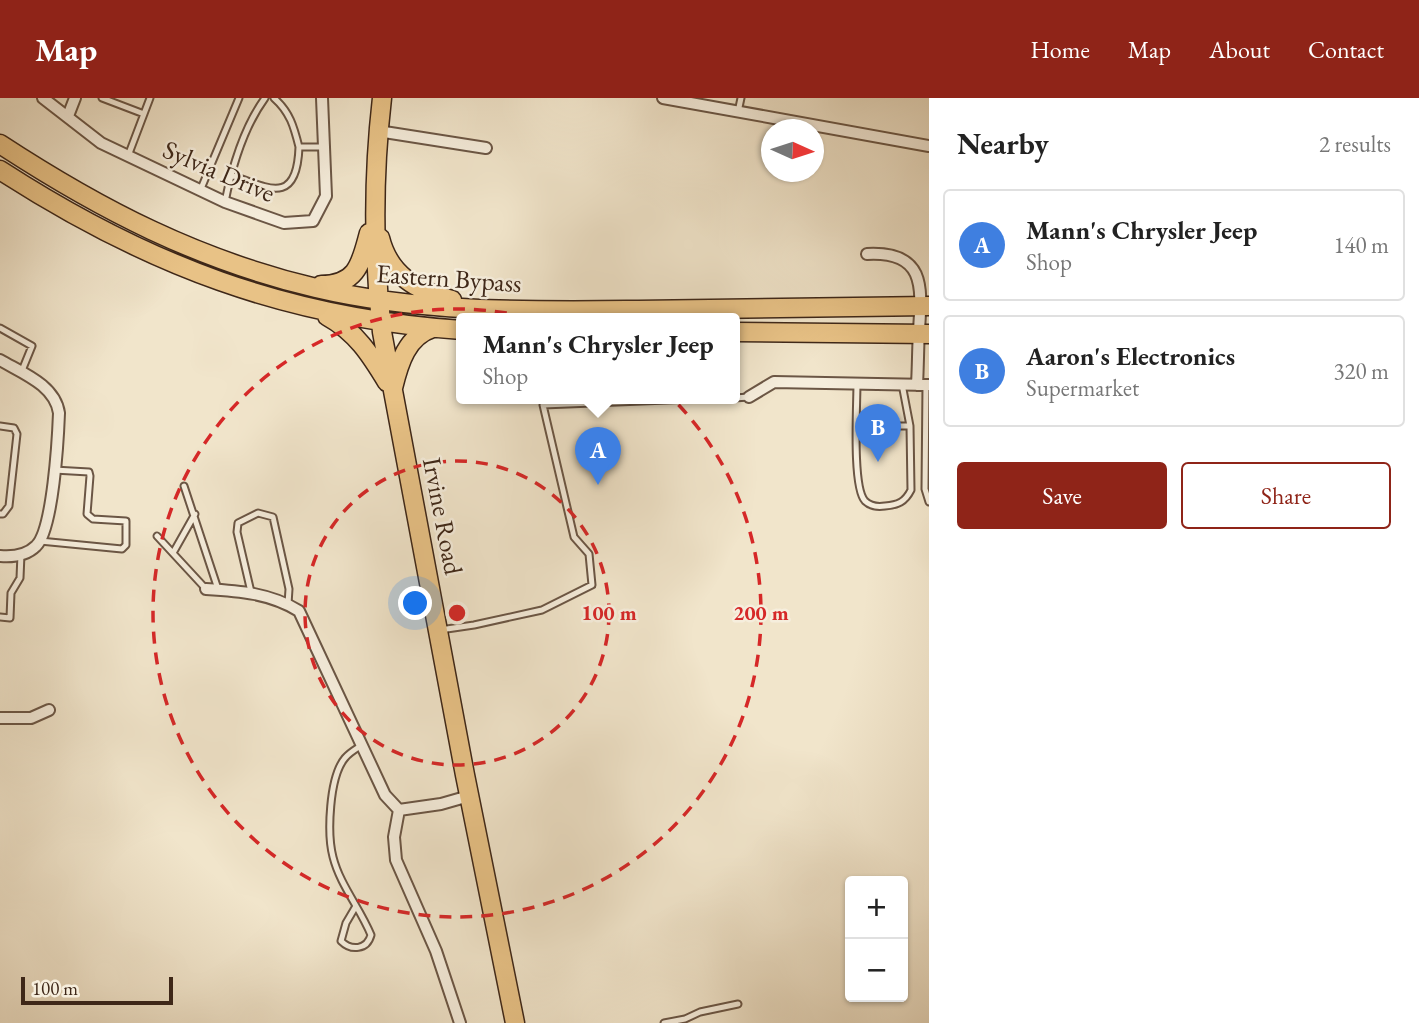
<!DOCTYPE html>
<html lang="en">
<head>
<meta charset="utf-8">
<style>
	:root { --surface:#fff; --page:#f6f6f6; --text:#222; --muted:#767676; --line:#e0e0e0; --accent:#8f2418 }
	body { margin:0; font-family:"EB Garamond",serif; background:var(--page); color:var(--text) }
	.controls { position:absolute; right:21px; bottom:21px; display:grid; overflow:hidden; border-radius:7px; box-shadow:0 2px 5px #0004 }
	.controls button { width:63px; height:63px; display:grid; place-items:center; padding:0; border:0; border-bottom:2px solid var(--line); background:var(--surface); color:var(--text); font:35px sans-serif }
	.compass { position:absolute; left:761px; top:21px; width:63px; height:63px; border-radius:50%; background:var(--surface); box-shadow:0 2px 5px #0004; rotate:93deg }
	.scale { position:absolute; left:21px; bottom:18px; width:152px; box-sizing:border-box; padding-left:7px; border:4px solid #3e2718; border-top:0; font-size:19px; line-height:24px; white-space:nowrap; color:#3e2718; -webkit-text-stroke:5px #f6eedd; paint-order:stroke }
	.you { position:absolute; left:416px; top:506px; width:24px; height:24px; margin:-18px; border:5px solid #fff; border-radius:50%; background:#1a73e8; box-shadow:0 0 0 10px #1a73e833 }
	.badge { display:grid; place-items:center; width:46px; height:46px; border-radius:50%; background:var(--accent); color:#fff; font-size:23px; font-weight:700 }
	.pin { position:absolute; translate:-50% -58px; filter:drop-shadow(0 2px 4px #0008) }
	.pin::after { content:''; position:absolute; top:37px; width:24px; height:21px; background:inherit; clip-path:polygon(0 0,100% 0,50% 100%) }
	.popup { position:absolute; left:456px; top:215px; width:284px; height:91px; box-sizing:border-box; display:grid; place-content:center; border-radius:7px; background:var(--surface); filter:drop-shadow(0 2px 5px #0005); font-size:23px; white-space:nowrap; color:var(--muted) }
	.popup b { font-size:26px; color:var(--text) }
	.popup::after { content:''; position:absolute; left:50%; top:100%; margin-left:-14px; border:14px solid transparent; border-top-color:var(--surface) }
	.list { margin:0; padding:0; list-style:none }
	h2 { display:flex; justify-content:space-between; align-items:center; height:91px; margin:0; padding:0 28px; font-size:30px }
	h2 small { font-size:23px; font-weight:400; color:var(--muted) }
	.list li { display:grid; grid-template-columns:46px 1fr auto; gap:21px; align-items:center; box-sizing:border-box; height:112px; margin:0 14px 14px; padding:0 14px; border:2px solid var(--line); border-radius:7px }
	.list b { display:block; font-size:26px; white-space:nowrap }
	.list p { margin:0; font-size:23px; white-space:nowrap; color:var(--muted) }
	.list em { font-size:23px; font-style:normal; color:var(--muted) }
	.actions { display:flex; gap:14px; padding:21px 28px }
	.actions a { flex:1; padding:16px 0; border:2px solid var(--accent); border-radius:7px; text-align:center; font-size:24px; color:var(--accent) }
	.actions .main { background:var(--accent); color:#fff }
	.map { position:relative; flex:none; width:929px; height:925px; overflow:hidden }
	header { display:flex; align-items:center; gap:42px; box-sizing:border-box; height:98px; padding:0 35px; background:var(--accent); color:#fff }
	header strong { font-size:33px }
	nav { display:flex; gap:38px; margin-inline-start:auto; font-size:24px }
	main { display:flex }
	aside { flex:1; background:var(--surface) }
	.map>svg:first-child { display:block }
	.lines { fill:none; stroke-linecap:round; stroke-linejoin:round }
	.service-casing { stroke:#6b5645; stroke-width:9 }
	.minor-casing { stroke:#6b5645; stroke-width:14 }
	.primary-casing { stroke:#3e2718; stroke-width:21 }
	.service { stroke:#f6eedd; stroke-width:5 }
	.minor { stroke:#f6eedd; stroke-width:10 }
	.primary { stroke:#e8c286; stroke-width:18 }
	.ring { fill:none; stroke:#d62828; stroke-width:3.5; stroke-dasharray:12 9 }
	.labels { text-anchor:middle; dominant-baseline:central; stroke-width:5; stroke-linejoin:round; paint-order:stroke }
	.street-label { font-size:26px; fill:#3e2718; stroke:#f6eedd }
	.centre { fill:#d62828; stroke:#f6eedd; stroke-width:3.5 }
	.ring-label { font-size:21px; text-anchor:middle; font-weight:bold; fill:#d62828; stroke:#f6eedd; stroke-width:5; stroke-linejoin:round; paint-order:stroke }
</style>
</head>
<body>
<header>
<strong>Map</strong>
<nav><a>Home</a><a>Map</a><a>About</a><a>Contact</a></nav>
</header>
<main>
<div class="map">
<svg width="929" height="925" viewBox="0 0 929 925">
	<rect width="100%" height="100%" fill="#f1e5cb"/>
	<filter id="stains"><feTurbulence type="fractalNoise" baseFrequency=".00286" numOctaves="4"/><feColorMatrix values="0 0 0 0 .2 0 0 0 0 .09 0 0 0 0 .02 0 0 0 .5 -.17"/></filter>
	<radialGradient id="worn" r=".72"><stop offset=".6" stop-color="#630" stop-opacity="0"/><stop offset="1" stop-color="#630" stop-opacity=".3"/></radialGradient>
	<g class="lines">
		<defs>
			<path id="service" d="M102,0L144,16
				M274,0C290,14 294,29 299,49H324
				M738,14L741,0
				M128,58L150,0
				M231,77C270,91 297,107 299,49
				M200,93L239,0
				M225,104C232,69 244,29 265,0
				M0,230L32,248L21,275
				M857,285C857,308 852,389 865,403C871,409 878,409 885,408C898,407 905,404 911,392L910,328L902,286
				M926,287L925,391L929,404
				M734,300L749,299
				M0,328L14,330L17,336L9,408L3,416H0
				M857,328H910
				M184,388L218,491
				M157,438L206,491
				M40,443L122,451L126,447V423L93,421L87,416L90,378L89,374L54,372
				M173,455L195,416
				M251,494L237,434L238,425L258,415L273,419L289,491L288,506
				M0,519L10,520L11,495L20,480L21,456
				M440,532L474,527L542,512L592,487L589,456L574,439L543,307L692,301
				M356,808L346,825L341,843C351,853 367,852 371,837C360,810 340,787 333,759C327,736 329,679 345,660C350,654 356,651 362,647
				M664,925L685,921L700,914L738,906"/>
			<path id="minor" d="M43,0L101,45L225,104L284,125L313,123L326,98L322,0
				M663,0L929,48
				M68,18L75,0
				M378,33L486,50
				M867,156C925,153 922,188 919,232C918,250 918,269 917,287
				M0,262C22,275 55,287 59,315C58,341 53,432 36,448C26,458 12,459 0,458
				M749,299L774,284L929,287
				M206,491C239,493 270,495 299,513L385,697L399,712L441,706L469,698
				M0,620H31L49,612
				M399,712L394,739L396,762L436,853L460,925"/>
			<path id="primary" d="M382,0C373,78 373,155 382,234L465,677L515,925
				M0,46C101,112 198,162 316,190C422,215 530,213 638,212C735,210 832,209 929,208
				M0,72C147,167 286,220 462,232
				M380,140C389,177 417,193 452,202
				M321,187C358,187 361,164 369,135
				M327,218C356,234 370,256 387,284
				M734,234L929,236
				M393,290C399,265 407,238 433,230"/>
		</defs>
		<!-- service casing -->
		<use href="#service" class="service-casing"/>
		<!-- minor casing -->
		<use href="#minor" class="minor-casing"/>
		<!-- primary casing -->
		<use href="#primary" class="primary-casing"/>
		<!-- service -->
		<use href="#service" class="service"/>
		<!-- minor -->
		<use href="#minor" class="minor"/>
		<!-- primary -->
		<use href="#primary" class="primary"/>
	</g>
	<!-- distance rings -->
	<g class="ring">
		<circle cx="457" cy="515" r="152"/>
		<circle cx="457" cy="515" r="304"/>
	</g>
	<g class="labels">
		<!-- street labels -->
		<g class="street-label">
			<text transform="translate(219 73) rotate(23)">Sylvia Drive</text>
			<text transform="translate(449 180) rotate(4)">Eastern Bypass</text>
			<text transform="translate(443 418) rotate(79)">Irvine Road</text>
		</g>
	</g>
	<circle cx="457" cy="515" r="10" class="centre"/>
	<g class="ring-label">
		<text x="609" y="522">100 m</text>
		<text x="761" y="522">200 m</text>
	</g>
	<rect width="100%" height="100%" filter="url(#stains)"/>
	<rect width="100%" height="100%" fill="url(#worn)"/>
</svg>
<div class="controls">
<button>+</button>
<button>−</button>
</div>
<svg class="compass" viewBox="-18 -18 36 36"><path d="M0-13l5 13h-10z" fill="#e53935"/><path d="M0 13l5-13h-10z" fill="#767676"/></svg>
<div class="scale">100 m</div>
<div class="you"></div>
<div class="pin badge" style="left:598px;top:387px;background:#3f7fe0">A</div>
<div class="popup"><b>Mann's Chrysler Jeep</b>Shop</div>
<div class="pin badge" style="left:878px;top:364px;background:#3f7fe0">B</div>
</div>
<aside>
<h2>Nearby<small>2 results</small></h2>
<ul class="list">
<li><span class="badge" style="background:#3f7fe0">A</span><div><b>Mann's Chrysler Jeep</b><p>Shop</p></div><em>140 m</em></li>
<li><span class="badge" style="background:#3f7fe0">B</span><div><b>Aaron's Electronics</b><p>Supermarket</p></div><em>320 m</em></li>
</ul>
<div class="actions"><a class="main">Save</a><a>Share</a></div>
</aside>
</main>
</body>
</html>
